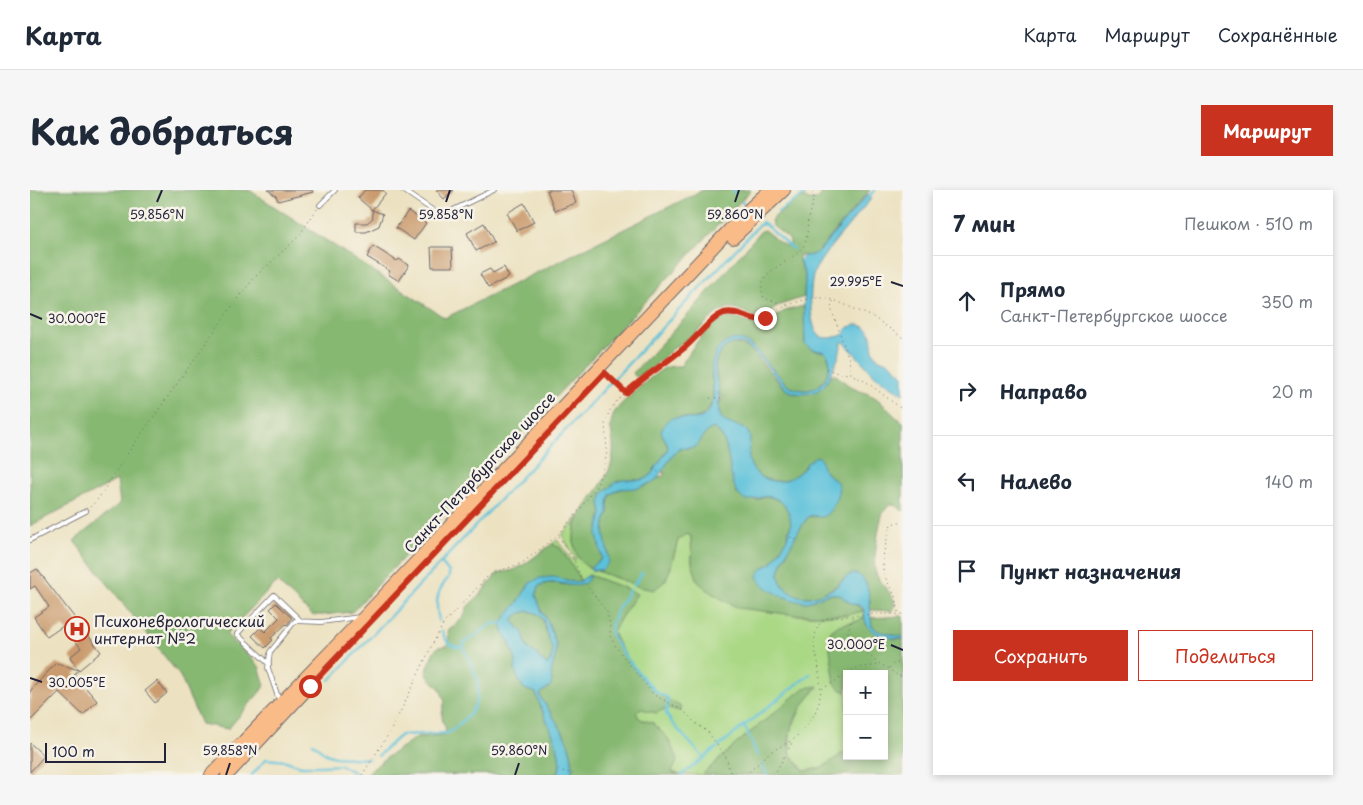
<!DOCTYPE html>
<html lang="ru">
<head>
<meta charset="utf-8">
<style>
	:root { --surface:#fff; --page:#f6f6f7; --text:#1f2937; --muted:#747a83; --line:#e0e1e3; --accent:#c8321e }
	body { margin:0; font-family:"Playpen Sans",sans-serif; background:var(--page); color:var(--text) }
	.controls { position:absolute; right:15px; bottom:15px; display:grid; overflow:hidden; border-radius:0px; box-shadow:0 2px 8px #0003 }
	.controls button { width:45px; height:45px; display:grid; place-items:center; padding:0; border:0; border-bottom:1px solid var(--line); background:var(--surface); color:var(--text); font:25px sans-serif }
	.scale { position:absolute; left:15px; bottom:12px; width:121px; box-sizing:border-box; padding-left:5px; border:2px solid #22223b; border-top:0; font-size:14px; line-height:18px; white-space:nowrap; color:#22223b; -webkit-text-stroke:4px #f7f3e8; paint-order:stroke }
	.stop { position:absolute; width:15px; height:15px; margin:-11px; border:4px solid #c8321e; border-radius:50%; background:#fff }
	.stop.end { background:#c8321e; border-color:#fff; box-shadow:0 1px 5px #0008 }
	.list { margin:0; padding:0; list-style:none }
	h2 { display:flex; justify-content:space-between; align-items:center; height:65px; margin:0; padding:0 20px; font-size:21px }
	h2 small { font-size:16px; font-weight:400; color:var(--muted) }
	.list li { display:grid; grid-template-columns:32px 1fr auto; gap:15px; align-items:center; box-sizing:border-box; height:90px; padding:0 20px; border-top:1px solid var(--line) }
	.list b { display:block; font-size:19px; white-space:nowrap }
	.list p { margin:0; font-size:16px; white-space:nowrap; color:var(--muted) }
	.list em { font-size:16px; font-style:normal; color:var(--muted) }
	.actions { display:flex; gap:10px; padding:15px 20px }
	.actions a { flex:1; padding:11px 0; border:1px solid var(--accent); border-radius:0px; text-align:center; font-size:18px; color:var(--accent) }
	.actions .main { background:var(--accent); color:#fff }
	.icon { flex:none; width:28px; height:28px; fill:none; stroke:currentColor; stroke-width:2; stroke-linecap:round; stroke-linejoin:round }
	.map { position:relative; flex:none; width:873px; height:585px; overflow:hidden; border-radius:0px }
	header { display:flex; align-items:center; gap:30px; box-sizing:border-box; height:70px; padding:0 25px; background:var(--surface); border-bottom:1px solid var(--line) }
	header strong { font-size:24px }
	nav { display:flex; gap:28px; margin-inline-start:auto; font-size:18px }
	.intro { display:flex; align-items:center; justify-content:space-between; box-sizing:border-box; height:120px; padding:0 30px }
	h1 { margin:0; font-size:35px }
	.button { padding:12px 22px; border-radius:0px; background:var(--accent); color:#fff; font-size:18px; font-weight:700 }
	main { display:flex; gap:30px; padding:0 30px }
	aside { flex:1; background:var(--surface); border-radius:0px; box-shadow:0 2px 8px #0003 }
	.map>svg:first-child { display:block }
	.green { fill:#aad885; stroke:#667d60 }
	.forest { fill:#87b872; stroke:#546d56 }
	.water { fill:#5cc1da; stroke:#3f728a; fill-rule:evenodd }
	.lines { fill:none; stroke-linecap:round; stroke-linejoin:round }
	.stream { stroke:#5cc1da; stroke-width:2.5 }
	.building { fill:#ca9b6e }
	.lane-casing { stroke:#69656a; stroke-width:5.5 }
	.primary-casing { stroke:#69656a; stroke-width:14 }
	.path { stroke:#69656a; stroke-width:1; stroke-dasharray:1 4; stroke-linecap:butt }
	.lane { stroke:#fff; stroke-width:4 }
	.primary { stroke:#f9bc89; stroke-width:12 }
	.route { stroke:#c8321e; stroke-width:6 }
	.ticks { fill:none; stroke:#22223b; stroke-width:2 }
	.labels { text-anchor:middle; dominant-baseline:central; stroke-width:5; stroke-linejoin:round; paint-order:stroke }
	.street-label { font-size:15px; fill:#22223b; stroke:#f7f3e8 }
	.poi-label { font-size:15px; fill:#22223b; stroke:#f7f3e8; text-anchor:start }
	.ticks-label { font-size:12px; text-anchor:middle; fill:#22223b; stroke:#f7f3e8; stroke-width:5; stroke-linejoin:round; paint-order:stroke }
</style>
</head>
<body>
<header>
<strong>Карта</strong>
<nav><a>Карта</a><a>Маршрут</a><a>Сохранённые</a></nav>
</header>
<div class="intro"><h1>Как добраться</h1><a class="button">Маршрут</a></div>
<main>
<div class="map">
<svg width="873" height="585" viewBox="0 0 873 585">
	<rect width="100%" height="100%" fill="#f7f3e8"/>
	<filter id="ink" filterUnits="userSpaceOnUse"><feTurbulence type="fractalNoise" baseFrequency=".02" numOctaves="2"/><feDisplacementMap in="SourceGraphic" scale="10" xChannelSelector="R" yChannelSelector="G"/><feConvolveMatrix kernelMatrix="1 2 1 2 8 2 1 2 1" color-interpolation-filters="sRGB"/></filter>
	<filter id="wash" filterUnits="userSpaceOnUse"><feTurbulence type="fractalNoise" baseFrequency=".0096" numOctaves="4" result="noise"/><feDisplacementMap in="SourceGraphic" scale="20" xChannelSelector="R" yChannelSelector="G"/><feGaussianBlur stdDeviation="1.12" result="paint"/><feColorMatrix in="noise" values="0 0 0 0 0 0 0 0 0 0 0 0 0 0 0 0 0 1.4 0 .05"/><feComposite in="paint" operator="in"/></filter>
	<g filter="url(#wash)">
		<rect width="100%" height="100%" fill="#ece2c1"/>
		<!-- green -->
		<path class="green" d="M552,323L545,334L544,355L556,376L561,380L567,381L615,398L640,380L648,350L657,344L661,346L662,373L765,425H817L833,421L834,427L828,431L809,435L810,499L817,502V560L792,578L775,581L760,564V542L773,514L788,497L774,498L705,555L672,585H650L642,582L623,533L610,529L606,523L610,518C619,522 629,523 637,518L643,520C622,495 595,473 583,442L590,429L606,404L559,385L550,391L547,383L530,358L522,354L527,350L542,370H545V368L532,345Z"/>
		<!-- forest -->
		<path class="forest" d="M0,0H219L415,128L673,0H721L322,422L293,425H282L247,392L196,444L229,476L235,496L198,539L171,534L150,486L44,351L90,313L87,290L0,336Z
			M791,0H840L786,64L780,66L769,65V71L775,85L774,107L747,116L739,123L730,126H724L705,118H698L687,123L664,144L641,160L622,178L606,187L603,183L657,126L731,41L734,40C743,46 750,56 761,57L760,52L759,49L743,36L741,31L743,28L764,12L774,7L779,10H786L792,4Z
			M774,116L775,154L785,160L795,162C800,169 800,173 798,181C793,200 775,204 758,196L720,154L709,150L690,157C687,166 682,178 682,188C682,191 683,193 683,196C684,218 674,234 651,227L633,246L637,253L638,259L622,283L618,288L611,290H593L586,292L573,303L570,313L572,323L570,332L569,355L572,361L573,368L560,378C553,375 548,369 546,362C535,329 568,307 579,280C584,270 584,256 582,246C582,242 580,238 581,235C581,231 583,226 584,223C588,215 627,181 635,178C640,176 646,176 651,176C659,162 681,129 698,128C710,127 718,136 732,134C740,133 747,125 755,121C761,119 768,118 774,116Z
			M704,153L719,158L750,194L757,200L764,204L789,200L796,193L801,184C809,185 811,190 817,194C825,201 837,202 846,208C855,215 864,227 873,232V321L866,316L860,314C858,317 855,319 853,323C849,332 843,371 845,381C849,396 871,407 863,421L840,420V409L813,389C805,398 791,406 779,407C766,409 749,398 749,384C749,375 772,333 779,326L791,327C795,324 800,320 803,316C819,293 795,281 778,272C767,288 749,298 730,286C726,283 721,280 720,274C717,266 719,255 719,246L709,237L695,232L691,227L689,222L690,210H692L693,207L690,206C686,186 678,160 704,153Z
			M680,238H684C697,247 698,266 701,281C702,289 705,296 707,304L727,310L734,307H741L750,311L756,316L762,330L756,351L741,374L735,376L732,394C746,403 758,409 775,411C785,412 795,403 805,404C812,404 816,411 821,413C827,416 831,415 833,421L817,425H765L708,418L683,404L668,392L662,373L661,346L657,344L648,350L640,380L635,391L624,400L609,397L598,392L567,381L572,380L578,362L575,354L574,342L575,333L578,323V314L580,305C584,303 587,300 591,299C604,296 620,298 629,287L633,286L635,283L632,281L641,268L649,259C653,258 659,259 662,257C670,254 674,244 680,238Z
			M522,354L530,358L547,383L550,391L545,392L524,387L500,393L488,412L471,433L474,444L479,452L486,470L485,481L494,499L506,503C512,527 536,560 528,584L337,585L339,582L357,567L387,547L414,545L416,539C410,528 412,522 415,511L410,499L396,484L403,463L408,457L417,456L419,450L418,441L433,428L438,416L448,407L468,383L484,380L495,374Z
			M559,385L592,397L607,404L590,429L583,443C590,461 615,494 631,505C637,510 645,512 651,517L650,521L637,518L626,523L617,521L611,518L606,523L610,529L623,533L637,547L648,569L642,582L650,585H541C548,556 524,530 510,506L511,503L514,500L526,464V454L517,430L512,422L506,405L509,396C522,390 527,395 541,395C546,395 554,391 559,388Z
			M499,421C503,422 508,423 510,426C514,430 515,436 516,441C520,453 527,464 517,475L510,469L507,464L498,459L496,454L493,443L483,431V429C487,424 493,422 499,421Z
			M873,426V447C865,446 846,443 842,436C841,433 841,430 840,428Z
			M834,427L838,437L865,449H873V585H672L705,555L774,498L788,496C773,514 754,537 760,562C762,568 770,576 774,581L792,578L817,560V566H854V484H817V502L810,499L805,494L800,459L799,449L801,441L809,435L828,431Z"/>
		<!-- water -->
		<path class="water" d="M838,4L842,8C830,21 819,35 807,49C799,59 791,69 785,80C779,92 778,138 790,146C794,149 801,148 805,147C811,146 815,145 816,139L825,134C850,138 836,154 847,167C850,170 854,171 858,172C865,176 868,181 873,185V204L845,186L814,152L811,153C811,163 807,171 803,179C800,184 799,189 796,193C787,206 769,206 757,200C745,188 726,159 712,154C697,150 685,164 685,178C685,187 689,196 689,204C690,211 687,221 691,227C696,237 714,233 719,244C721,250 719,257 719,263C718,279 729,289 744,291C755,293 766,286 774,278C778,272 781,268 788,266C793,271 791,275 794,280C797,286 805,288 808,294C811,303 801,326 791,327C788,327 783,325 779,326C772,333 749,374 749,384C749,398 765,408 779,407C785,407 802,400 807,396C813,392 817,382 826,384C843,388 839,423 842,436L848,441L873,447V449C860,448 842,447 836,433C834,429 835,422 833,418C830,414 823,415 819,412C814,409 812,405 806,404C796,402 786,411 776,412C762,412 732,400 727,386C731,379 734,376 741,374C751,359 767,339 758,322C755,314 749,309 741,307C729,304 716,319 707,302C696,282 703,252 684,238C675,240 672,250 666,257L649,259L641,268L626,290L623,292L608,298L589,299L580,305L578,314V323L575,333L574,342L579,370L577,375L572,380H561L560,378C564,374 569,372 572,368L567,345L572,323L570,313L573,303L586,292L593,290H611L618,288L622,283L638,259L637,253L633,246L631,241C633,238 635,233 637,231C647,221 669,238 679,220C688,206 680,189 682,174C684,165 688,156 697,152C714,143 727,161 737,173C744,181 751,188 758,196C775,204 793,201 798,181C800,173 801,169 795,162L781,159L775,154L774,116L775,85L769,71L774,66C781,66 785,64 791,59Z
			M559,385V388C557,390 556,393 553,394C543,400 526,387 509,396L506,405L512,422L517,430L526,454V464L521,483L522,491L520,497L511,503L510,506C524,530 548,556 541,585H528C537,563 512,526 506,503L494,499L488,489L485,481L486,470L479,452L474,444L471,433L488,412L500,393L510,388L524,387L545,392L550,391ZM499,421C503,422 508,423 510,426C514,429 515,436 516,441C520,453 527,464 517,475L510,469L507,464L498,459L496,454L493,443L483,431V429C487,424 493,422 499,421Z"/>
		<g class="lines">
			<!-- stream -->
			<path class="stream" d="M704,3V0
				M838,7L845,0
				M712,12L714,14
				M748,22L781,0
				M732,32L763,59
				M603,396L612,383
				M600,400C593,411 580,427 581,442C582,453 618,495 628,503C631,505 635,506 638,508L636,524L643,534L674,568
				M409,431C405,411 406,402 419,387V382L411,372
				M412,441C416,452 421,458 433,457
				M300,490L729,35L734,34
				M714,535L728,566
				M283,553L296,564L305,567L338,569
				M348,566L365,550L371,545L418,543L424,539L441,523L447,510L448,490L433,457L434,453L462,434L471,433
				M732,574L737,585
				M222,585L236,569L256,571L271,576H291L311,575L325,583
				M652,585L780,484"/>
		</g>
		<g id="blocks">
			<!-- building -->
			<path class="building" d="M238,0H282L283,2L248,11L246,6Z
				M335,0H352L356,3L342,20L328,8Z
				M406,0H424L414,9Z
				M517,0H541L546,13L525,21Z
				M494,13L504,32L487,41L477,23Z
				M342,20L353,24L349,36L336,42H326V33H337L343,28Z
				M378,21L396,33L384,50L366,38Z
				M454,33L464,52L446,61L437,43Z
				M343,56L367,71L369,69L379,75L369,91L358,84L360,81L337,67Z
				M401,57H422L423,77H402Z
				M474,77L479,87L458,98L450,84L460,79L463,83Z
				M7,379L71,462L49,480L40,467L51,458L33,436L17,447L4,427L19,417L5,396L0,399V383Z
				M246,413L262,428L257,435L256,434L241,448L243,450L235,458L222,446L230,438L235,442L249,428L240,419Z
				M26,473L49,480L44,484L67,511L53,525L29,502L0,531V501Z
				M127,491L137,503L125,513L115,501Z
				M0,553L14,566L0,582Z"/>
		</g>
	</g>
	<g filter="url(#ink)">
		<use href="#blocks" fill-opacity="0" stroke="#69656a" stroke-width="1"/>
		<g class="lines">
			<defs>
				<path id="lane" d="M373,0L411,26L464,0
					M290,15L305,0
					M0,350L56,321
					M239,474L207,444L244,405L271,431
					M249,510L238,478L240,462L265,431L291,432L330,427"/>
				<path id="primary" d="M703,48L754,0
					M181,585L335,426L718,20L740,0
					M197,585L277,499"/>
			</defs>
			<!-- lane casing -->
			<use href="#lane" class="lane-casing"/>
			<!-- primary casing -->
			<use href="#primary" class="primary-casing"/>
			<!-- path -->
			<path class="path" d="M803,111L801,118L819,169L821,184L838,193L873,220
				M757,115L734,108C721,78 767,74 775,53C778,46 777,37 778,30C779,22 782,15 784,7L781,0
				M796,179L808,183L820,184
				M577,185L596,202
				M680,208H693
				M623,279L634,285
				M60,317L68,309L95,267L210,105L226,86L268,47L287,19
				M756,345L769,351
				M529,346L544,370L550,386L577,422L580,434V446L586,457L624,505L654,521L665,533L678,542L696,567L701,585
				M868,422C867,405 863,403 856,389C848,372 857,352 861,334L873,331
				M822,427L818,441L820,447L845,471L859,479L868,486H873
				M859,478L864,473H873
				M792,499L827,478L849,475
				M528,580L543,584
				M332,585L360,542L379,504L402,455L414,433L457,387L466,382L492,373L528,345L548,322L567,295L575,273L577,262L575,234L579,222L586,212L607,193L654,159L688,126L697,122L704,123L714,124L722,129L731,130L735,128L748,119L770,111L783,108H793L804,110L843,127L873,148
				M716,585L740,562L763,550L775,537L784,525L789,513L791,500L788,471L784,457L785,445L788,436L792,431L799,428L807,427L842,424H873
				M744,585L763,551"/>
			<!-- lane -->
			<use href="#lane" class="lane"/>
			<!-- primary -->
			<use href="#primary" class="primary"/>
		</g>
	</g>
	<g class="lines" filter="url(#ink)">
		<!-- route -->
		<path class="route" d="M280,496L575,183L596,203C614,186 635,174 654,158C666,149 680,128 694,123C709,119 721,133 735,128"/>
	</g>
	<!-- ticks -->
	<path class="ticks" d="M127,12L132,0M416,12L420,0M705,12L709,0M861,92L873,96M0,124L12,129M861,455L873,460M0,488L12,492M196,585L200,573M485,585L489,573"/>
	<!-- icons -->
	<defs>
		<symbol id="hospital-ring" viewBox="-11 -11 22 22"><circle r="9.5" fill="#f7f3e8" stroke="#c8321e" stroke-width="1.5"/><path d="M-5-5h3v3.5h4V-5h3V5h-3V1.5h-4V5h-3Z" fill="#c8321e"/></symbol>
	</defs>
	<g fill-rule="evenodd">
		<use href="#hospital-ring" x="33" y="425" width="28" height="28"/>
	</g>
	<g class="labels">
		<!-- street labels -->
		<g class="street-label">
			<text transform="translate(449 282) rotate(-47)">Санкт-Петербургское шоссе</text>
		</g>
		<!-- poi labels -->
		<g class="poi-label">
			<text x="64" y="430">Психоневрологический<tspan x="64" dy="17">интернат №2</tspan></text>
		</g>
	</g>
	<g class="ticks-label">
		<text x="127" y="29">59.856°N</text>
		<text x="416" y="29">59.858°N</text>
		<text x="705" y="29">59.860°N</text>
		<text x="826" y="96">29.995°E</text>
		<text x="47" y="133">30.000°E</text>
		<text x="826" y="459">30.000°E</text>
		<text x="47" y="497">30.005°E</text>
		<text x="200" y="565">59.858°N</text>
		<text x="489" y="565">59.860°N</text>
	</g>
</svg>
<div class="controls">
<button>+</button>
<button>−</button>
</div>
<div class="scale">100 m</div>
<div class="stop" style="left:280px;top:496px"></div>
<div class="stop end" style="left:735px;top:128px"></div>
</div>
<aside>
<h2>7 мин<small>Пешком · 510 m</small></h2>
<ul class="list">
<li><svg class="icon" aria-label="ahead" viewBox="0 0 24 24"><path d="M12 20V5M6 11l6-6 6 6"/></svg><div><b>Прямо</b><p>Санкт-Петербургское шоссе</p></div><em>350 m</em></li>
<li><svg class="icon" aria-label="right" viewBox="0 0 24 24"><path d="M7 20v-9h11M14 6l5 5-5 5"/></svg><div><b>Направо</b></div><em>20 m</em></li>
<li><svg class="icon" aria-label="left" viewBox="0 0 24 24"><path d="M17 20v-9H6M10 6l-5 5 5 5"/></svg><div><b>Налево</b></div><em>140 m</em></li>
<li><svg class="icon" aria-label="arrive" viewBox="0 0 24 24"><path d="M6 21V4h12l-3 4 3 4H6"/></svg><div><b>Пункт назначения</b></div></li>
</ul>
<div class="actions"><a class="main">Сохранить</a><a>Поделиться</a></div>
</aside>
</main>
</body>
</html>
